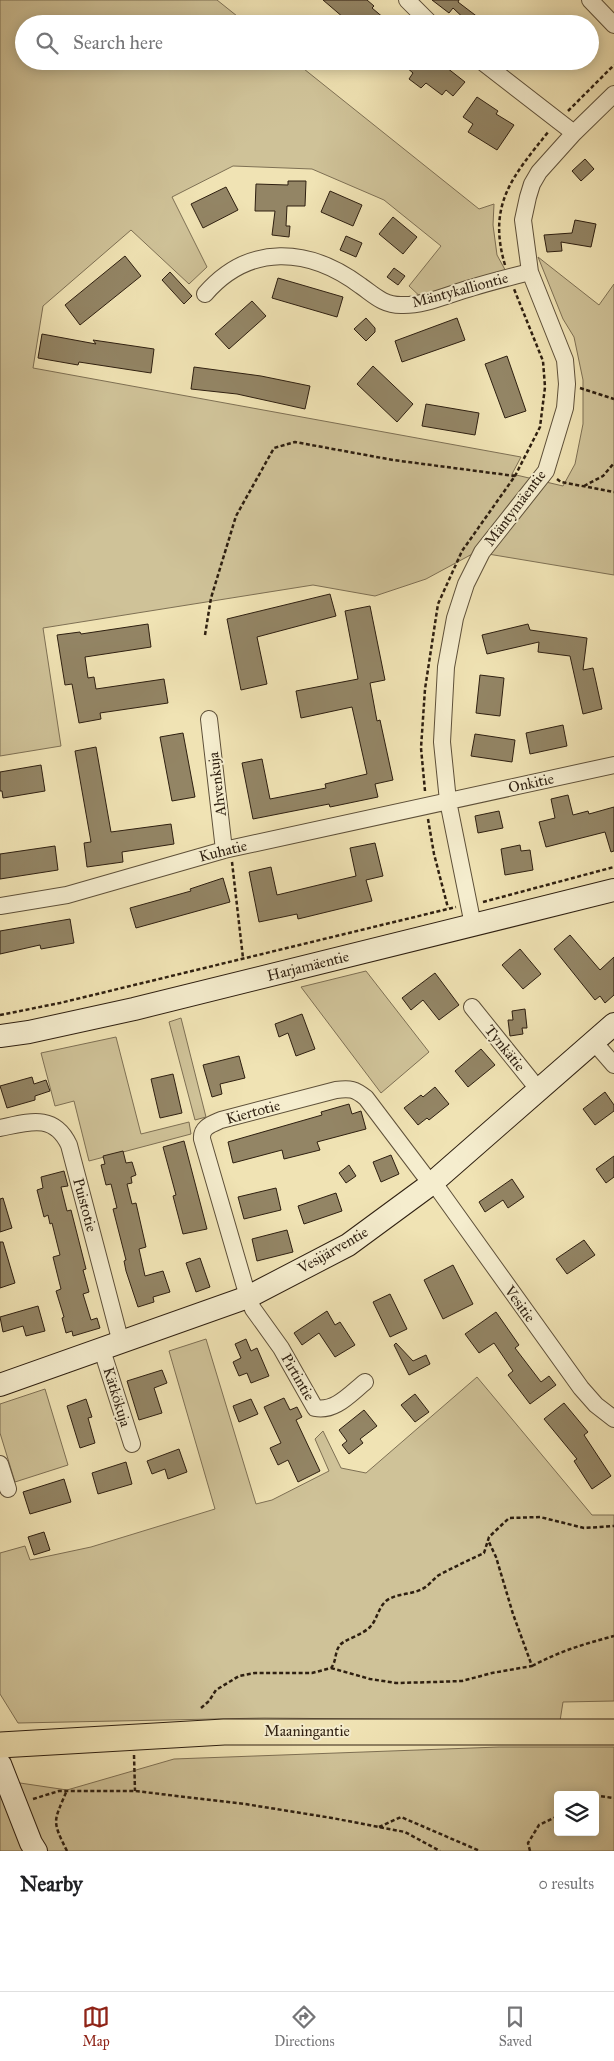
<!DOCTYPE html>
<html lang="en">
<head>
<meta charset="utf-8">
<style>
	:root { --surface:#fff; --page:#f2f2f2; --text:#202124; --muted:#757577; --line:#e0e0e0; --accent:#8f2418 }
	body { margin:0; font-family:"IM FELL Great Primer",serif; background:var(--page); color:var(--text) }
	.controls { position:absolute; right:15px; bottom:15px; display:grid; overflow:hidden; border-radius:5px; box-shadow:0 2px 12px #0003 }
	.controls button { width:45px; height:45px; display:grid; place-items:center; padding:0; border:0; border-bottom:1px solid var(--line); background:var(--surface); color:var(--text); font:25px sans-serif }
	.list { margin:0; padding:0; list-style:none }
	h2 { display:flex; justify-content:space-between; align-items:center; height:65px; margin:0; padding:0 20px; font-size:21px }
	h2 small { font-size:16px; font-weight:400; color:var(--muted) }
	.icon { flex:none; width:28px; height:28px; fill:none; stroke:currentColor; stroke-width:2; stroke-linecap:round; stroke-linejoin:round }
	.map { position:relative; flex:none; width:614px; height:1851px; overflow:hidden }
	.search { position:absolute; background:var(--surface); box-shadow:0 2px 12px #0003; left:15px; right:15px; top:15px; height:55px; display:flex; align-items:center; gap:12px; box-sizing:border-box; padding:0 18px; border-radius:28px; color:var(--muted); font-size:19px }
	.sheet { height:140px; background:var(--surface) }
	nav { display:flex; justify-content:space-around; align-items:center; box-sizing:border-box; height:70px; border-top:1px solid var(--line); background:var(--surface); font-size:14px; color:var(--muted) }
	nav a { display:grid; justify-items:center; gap:2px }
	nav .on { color:var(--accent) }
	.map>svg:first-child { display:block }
	.green { fill:#cfc298; stroke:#7e7054; fill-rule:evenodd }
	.building { fill:#938565; stroke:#2e1f10 }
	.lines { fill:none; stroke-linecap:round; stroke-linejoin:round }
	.street-casing { stroke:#5e5039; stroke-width:18 }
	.secondary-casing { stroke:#2e1f10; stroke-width:24 }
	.primary-casing { stroke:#2e1f10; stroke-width:27 }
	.path { stroke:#2e1f10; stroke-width:2.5; stroke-dasharray:4 2.5; stroke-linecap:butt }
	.street { stroke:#f5edce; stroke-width:16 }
	.secondary { stroke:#f5edce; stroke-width:22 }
	.primary { stroke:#f0e3b4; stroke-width:25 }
	.labels { text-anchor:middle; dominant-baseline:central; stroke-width:4; stroke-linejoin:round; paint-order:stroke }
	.street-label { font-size:15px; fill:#2e1f10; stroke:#f5edce }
</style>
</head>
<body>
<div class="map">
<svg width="614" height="1851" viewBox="0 0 614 1851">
	<rect width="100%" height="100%" fill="#f0e3b4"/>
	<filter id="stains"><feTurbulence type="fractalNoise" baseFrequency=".004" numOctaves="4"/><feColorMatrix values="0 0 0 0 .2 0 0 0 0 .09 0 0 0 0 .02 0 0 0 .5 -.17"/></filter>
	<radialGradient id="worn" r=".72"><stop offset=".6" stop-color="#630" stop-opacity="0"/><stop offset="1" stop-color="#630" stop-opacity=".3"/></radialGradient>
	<!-- green -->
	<path class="green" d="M0,0H217L247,24H24V61H294L479,209L494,204L493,225L497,255L509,277L426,302L409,286L441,246L384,200L312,169L233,166L172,197L207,267L189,284L131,230L43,306L33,368L521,457L512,474L563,486L575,464L583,424V380L574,337L563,319L538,257L599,305L614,284V575L476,552L426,579L375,596L313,585L43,628L61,746L0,756Z
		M366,971L429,1052L381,1093L301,987Z
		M181,1018L206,1117L195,1120L169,1022Z
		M116,1037L141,1134L189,1122L191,1134L89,1161L74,1101L55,1106L41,1053Z
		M206,1339L256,1504L272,1500L329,1471L315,1439L323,1431L341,1468L366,1473L477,1377L592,1515H614V1701L563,1702L560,1721L264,1718L18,1723L0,1694V1553L25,1546L30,1560L91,1547L215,1509L169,1351Z
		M45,1389L68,1465L15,1482L0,1433V1404Z
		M499,1747H614V1851H0V1780L67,1790L174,1759ZM558,1795H595V1832H558Z"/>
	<!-- building -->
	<path class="building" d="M323,0H367L374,6L372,8L391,24H351Z
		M432,0H459L458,2L479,18L473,24H470L453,8L449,13Z
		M399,61H431L439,68L442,64L465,82L453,96L446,90L442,95L426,83L421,88L409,79L413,73Z
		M477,97L498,111L496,114L514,125L497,150L468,132L473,124L463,117Z
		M585,159L594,169L581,181L572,171Z
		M288,181H306L305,206H287L286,226H290L289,237L272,235L275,211H255L256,184L288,185Z
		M226,187L238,210L203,228L191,204Z
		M330,191L362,205L353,226L321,212Z
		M393,217L417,237L403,254L379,234Z
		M575,220L596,224L591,247L561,242L562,251L547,252L544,235L572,233Z
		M346,236L362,243L356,257L340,250Z
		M125,256L141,276L80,325L65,305Z
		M394,268L405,276L398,285L387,277Z
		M170,272L192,296L184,304L162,280Z
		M278,278L343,297L337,317L272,298Z
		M252,301L266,316L229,349L215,334Z
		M366,318L375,328V332L366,341L354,329Z
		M457,318L465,340L402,362L395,341Z
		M42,334L96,344L93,340L154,349L151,373L79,362L78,365L38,358Z
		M507,356L526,411L505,418L485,364Z
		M373,366L413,404L397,422L357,384Z
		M194,367L261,376L310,386L305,409L237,394L191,389Z
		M426,404L479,413L475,435L422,426Z
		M330,594L336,616L257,637L267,684L241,690L227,619Z
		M370,606L385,680L370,683L377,721L380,720L393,780L375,784L378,797L330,807L329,804L253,819L242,763L262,759L270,799L326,788L325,784L367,774L352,707L301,718L296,691L358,679L345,611Z
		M148,624L151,647L85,657L88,678L94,677L96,689L164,679L168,703L100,713L101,719L79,723L72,684L65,685L57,635L80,632L81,634Z
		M528,624L530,630L587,638L583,670L593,668L602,709L583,714L570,656L538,652L539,642L487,654L482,635Z
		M480,675L504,678L500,716L476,713Z
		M563,725L567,746L530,754L526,733Z
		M183,733L195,797L172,801L160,737Z
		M475,734L515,740L512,762L471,756Z
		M96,747L111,832L171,824L174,844L122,852L123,862L87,867L84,843L91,842L75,751Z
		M41,765L45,791L3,798L2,791H0V772Z
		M568,795L573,815L588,811L589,814L614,807V851L611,852L605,832L546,847L539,822L555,818L551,799Z
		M499,811L503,828L478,833L475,816Z
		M375,843L383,876L366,880L372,901L298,919L297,914L259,922L249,872L271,867L277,895L356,876L350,848Z
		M520,845L521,851L530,850L533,870L505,875L501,849Z
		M55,846L58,870L0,879V854Z
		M223,878L230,902L136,928L130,908L191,891L190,889Z
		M70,919L74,943L41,949L40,945L0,954V931Z
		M570,935L600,970L614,957V995L605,1003L600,996L595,1000L554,949Z
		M520,949L541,974L523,989L502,965Z
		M435,973L459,1005L439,1020L423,1000L411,1010L402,998Z
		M525,1009L527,1028H522L523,1034L510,1036L508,1020H513L512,1011Z
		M302,1014L315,1049L296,1056L288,1033L279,1037L275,1024Z
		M481,1049L495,1065L468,1087L455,1071Z
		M239,1056L245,1078L220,1084L222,1094L212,1097L203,1065Z
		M173,1074L182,1113L160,1118L151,1079Z
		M32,1077L34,1084L46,1080L50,1091L35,1096V1100L7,1108L0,1086Z
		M435,1087L449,1104L429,1120L427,1118L418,1125L404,1108L421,1095L423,1097Z
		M605,1092L614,1105V1111L595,1125L583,1109Z
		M349,1104L352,1114L361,1111L366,1129L317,1142L320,1150L284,1159L282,1150L233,1163L228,1142L322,1115L321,1112Z
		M184,1141L207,1229L183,1234L173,1196L176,1195L163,1147Z
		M123,1151L126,1163L132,1162L136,1175L131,1177L132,1183L127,1184L132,1204L136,1203L146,1247L139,1249L145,1276L163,1271L170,1292L153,1297L154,1302L138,1307L126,1271L124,1261L126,1260L113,1209L117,1208L111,1184L106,1185L101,1165L105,1164L103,1156Z
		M391,1155L399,1174L381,1182L373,1162Z
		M614,1156V1177L606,1183L596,1169Z
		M349,1165L356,1176L346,1183L339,1173Z
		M64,1171L68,1186L61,1187L67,1211L71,1210L86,1269L83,1270L89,1292L83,1294L91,1320L97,1318L100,1328L73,1336L72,1331L66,1333L62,1318L64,1317L56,1291L61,1289L53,1257L60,1255L52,1223L50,1224L48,1215L44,1217L37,1190L43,1188L41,1177Z
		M512,1179L524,1197L508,1208L503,1200L485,1212L479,1202Z
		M276,1188L281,1210L244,1219L238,1197Z
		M336,1193L342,1211L304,1224L298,1206Z
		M3,1198L12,1228L0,1232V1199Z
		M287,1230L293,1252L257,1261L252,1239Z
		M584,1240L595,1255L567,1274L556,1259Z
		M0,1242H3L15,1283L0,1288Z
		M200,1258L210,1287L196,1292L186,1263Z
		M453,1265L473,1304L443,1319L424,1280Z
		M390,1294L407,1329L390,1337L373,1302Z
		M38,1306L45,1331L26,1336L23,1326L3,1332L0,1317Z
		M327,1311L335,1325L340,1322L355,1345L335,1357L319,1333L302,1345L294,1333Z
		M496,1312L519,1345L515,1348L541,1382L549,1376L556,1385L530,1404L508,1375L513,1371L494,1343L479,1353L465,1334Z
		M246,1339L251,1351L257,1348L269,1376L251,1383L247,1373L239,1376L233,1362L241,1358L235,1344Z
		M396,1343L413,1361L426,1355L430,1364L409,1375L394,1345Z
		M162,1370L167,1383L154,1388L162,1413L139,1420L127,1381Z
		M415,1394L429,1412L415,1422L401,1405Z
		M284,1398L290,1410L297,1407L302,1417L296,1420L320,1471L298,1482L288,1460L278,1465L270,1448L281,1443L264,1407Z
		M86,1399L92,1417L88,1418L95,1443L80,1448L67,1406Z
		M251,1399L258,1414L239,1422L233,1406Z
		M564,1403L588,1432L584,1435L611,1476L592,1489L574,1461L577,1459L544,1419Z
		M364,1410L377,1426L360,1439L363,1443L349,1454L342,1445L347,1441L339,1430Z
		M179,1449L187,1472L168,1479L165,1469L152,1474L147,1461Z
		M126,1462L132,1484L98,1494L92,1473Z
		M64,1479L71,1502L30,1514L23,1492Z
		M44,1532L50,1550L34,1555L28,1537Z"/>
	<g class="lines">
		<defs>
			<path id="street" d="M407,0L431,24
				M590,0L614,25
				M481,61L574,133
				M205,294C249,243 309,247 361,286C374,295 383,305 401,305C424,306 449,294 471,288C490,282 510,277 530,272
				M209,719L224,850
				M0,906L67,895L224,850L614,765
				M473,925L448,801L442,742L446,667L455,618L466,584L482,552L546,471L565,408L567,384L565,360L530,272L523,220L528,197L532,184L539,172L574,133L614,94
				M472,1007L538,1089
				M594,1042L614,1065
				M0,1128C29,1122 54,1113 69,1145L121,1343
				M102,1350L132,1444
				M365,1382C350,1394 335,1412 315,1408L281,1348L253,1309L248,1297L202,1139C201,1127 212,1124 221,1120L336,1090C350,1088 355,1089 366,1098L431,1184L439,1190L581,1388L596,1405L614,1419
				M0,1464L8,1489"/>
			<path id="secondary" d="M0,1036L29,1032L134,1009L614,890
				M0,1385L248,1297L348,1245L431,1184L614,1024
				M0,1764L31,1843L36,1851"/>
			<path id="primary" d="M0,1745L224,1732H614"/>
		</defs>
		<!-- street casing -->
		<use href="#street" class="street-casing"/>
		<!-- secondary casing -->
		<use href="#secondary" class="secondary-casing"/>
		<!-- primary casing -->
		<use href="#primary" class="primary-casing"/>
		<!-- path -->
		<path class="path" d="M568,111L614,65
			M505,265C487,204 513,176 549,131
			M580,388L614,399
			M557,479L561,482L614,492
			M584,486L603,476L614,463
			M205,635L211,598L236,516L274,448L295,442L393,460L515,476
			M425,791L421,748L425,689L438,604L462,551L515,476L540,427L545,387L543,361L514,289
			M428,819L434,854L448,908
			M232,862L243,958
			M483,902L614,867
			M0,1015L60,1003L456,907
			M532,1666C560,1651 584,1644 614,1636
			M331,1668L370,1679L396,1683L435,1682L462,1681L492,1673L532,1666L513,1614L496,1557L488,1540
			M201,1708L209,1701L216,1690L239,1676L255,1673H312L331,1668C337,1661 334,1651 341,1644C346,1639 362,1635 370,1627C377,1620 378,1608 386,1601C396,1593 411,1595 422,1589C429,1586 433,1579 439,1575C454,1567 469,1560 484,1553L489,1537L509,1518L540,1517L584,1528L614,1526
			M134,1755L135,1791
			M595,1798L599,1796L614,1798
			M33,1799L59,1791H135L245,1804L332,1818L405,1832L440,1851
			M379,1827L401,1817L480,1851
			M67,1851C51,1819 54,1822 67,1790
			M530,1851L528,1843L539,1825L558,1816"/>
		<!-- street -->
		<use href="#street" class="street"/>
		<!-- secondary -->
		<use href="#secondary" class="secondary"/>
		<!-- primary -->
		<use href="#primary" class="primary"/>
	</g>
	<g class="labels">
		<!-- street labels -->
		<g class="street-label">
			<text transform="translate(460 290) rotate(-15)">Mäntykalliontie</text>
			<text transform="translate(515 508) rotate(-53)">Mäntymäentie</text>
			<text transform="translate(531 783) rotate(-12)">Onkitie</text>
			<text transform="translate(217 784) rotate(-97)">Ahvenkuja</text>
			<text transform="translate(223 851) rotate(-14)">Kuhatie</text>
			<text transform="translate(308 966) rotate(-14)">Harjamäentie</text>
			<text transform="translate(505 1048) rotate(51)">Tynkätie</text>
			<text transform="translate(253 1112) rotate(-15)">Kiertotie</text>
			<text transform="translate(85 1205) rotate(75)">Puistotie</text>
			<text transform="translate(333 1250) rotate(-30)">Vesijärventie</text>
			<text transform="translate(520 1304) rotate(54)">Vesitie</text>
			<text transform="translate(298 1377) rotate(60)">Pirtintie</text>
			<text transform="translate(117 1397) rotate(73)">Kätkökuja</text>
			<text x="307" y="1731">Maaningantie</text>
		</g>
	</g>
	<rect width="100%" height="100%" filter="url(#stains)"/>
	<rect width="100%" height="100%" fill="url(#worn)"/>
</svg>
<div class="controls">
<button><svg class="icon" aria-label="layers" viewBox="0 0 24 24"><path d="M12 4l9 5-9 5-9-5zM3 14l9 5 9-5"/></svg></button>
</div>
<div class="search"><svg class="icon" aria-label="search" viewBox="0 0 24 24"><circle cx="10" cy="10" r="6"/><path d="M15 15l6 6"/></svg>Search here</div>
</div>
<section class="sheet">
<h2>Nearby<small>0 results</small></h2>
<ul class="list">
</ul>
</section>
<nav>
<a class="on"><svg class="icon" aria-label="map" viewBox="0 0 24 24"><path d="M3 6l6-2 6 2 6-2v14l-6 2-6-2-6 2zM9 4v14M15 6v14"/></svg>Map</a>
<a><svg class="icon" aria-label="directions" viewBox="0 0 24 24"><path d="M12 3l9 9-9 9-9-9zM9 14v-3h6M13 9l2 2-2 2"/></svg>Directions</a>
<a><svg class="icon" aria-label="saved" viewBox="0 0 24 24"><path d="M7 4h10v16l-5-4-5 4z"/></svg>Saved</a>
</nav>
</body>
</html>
